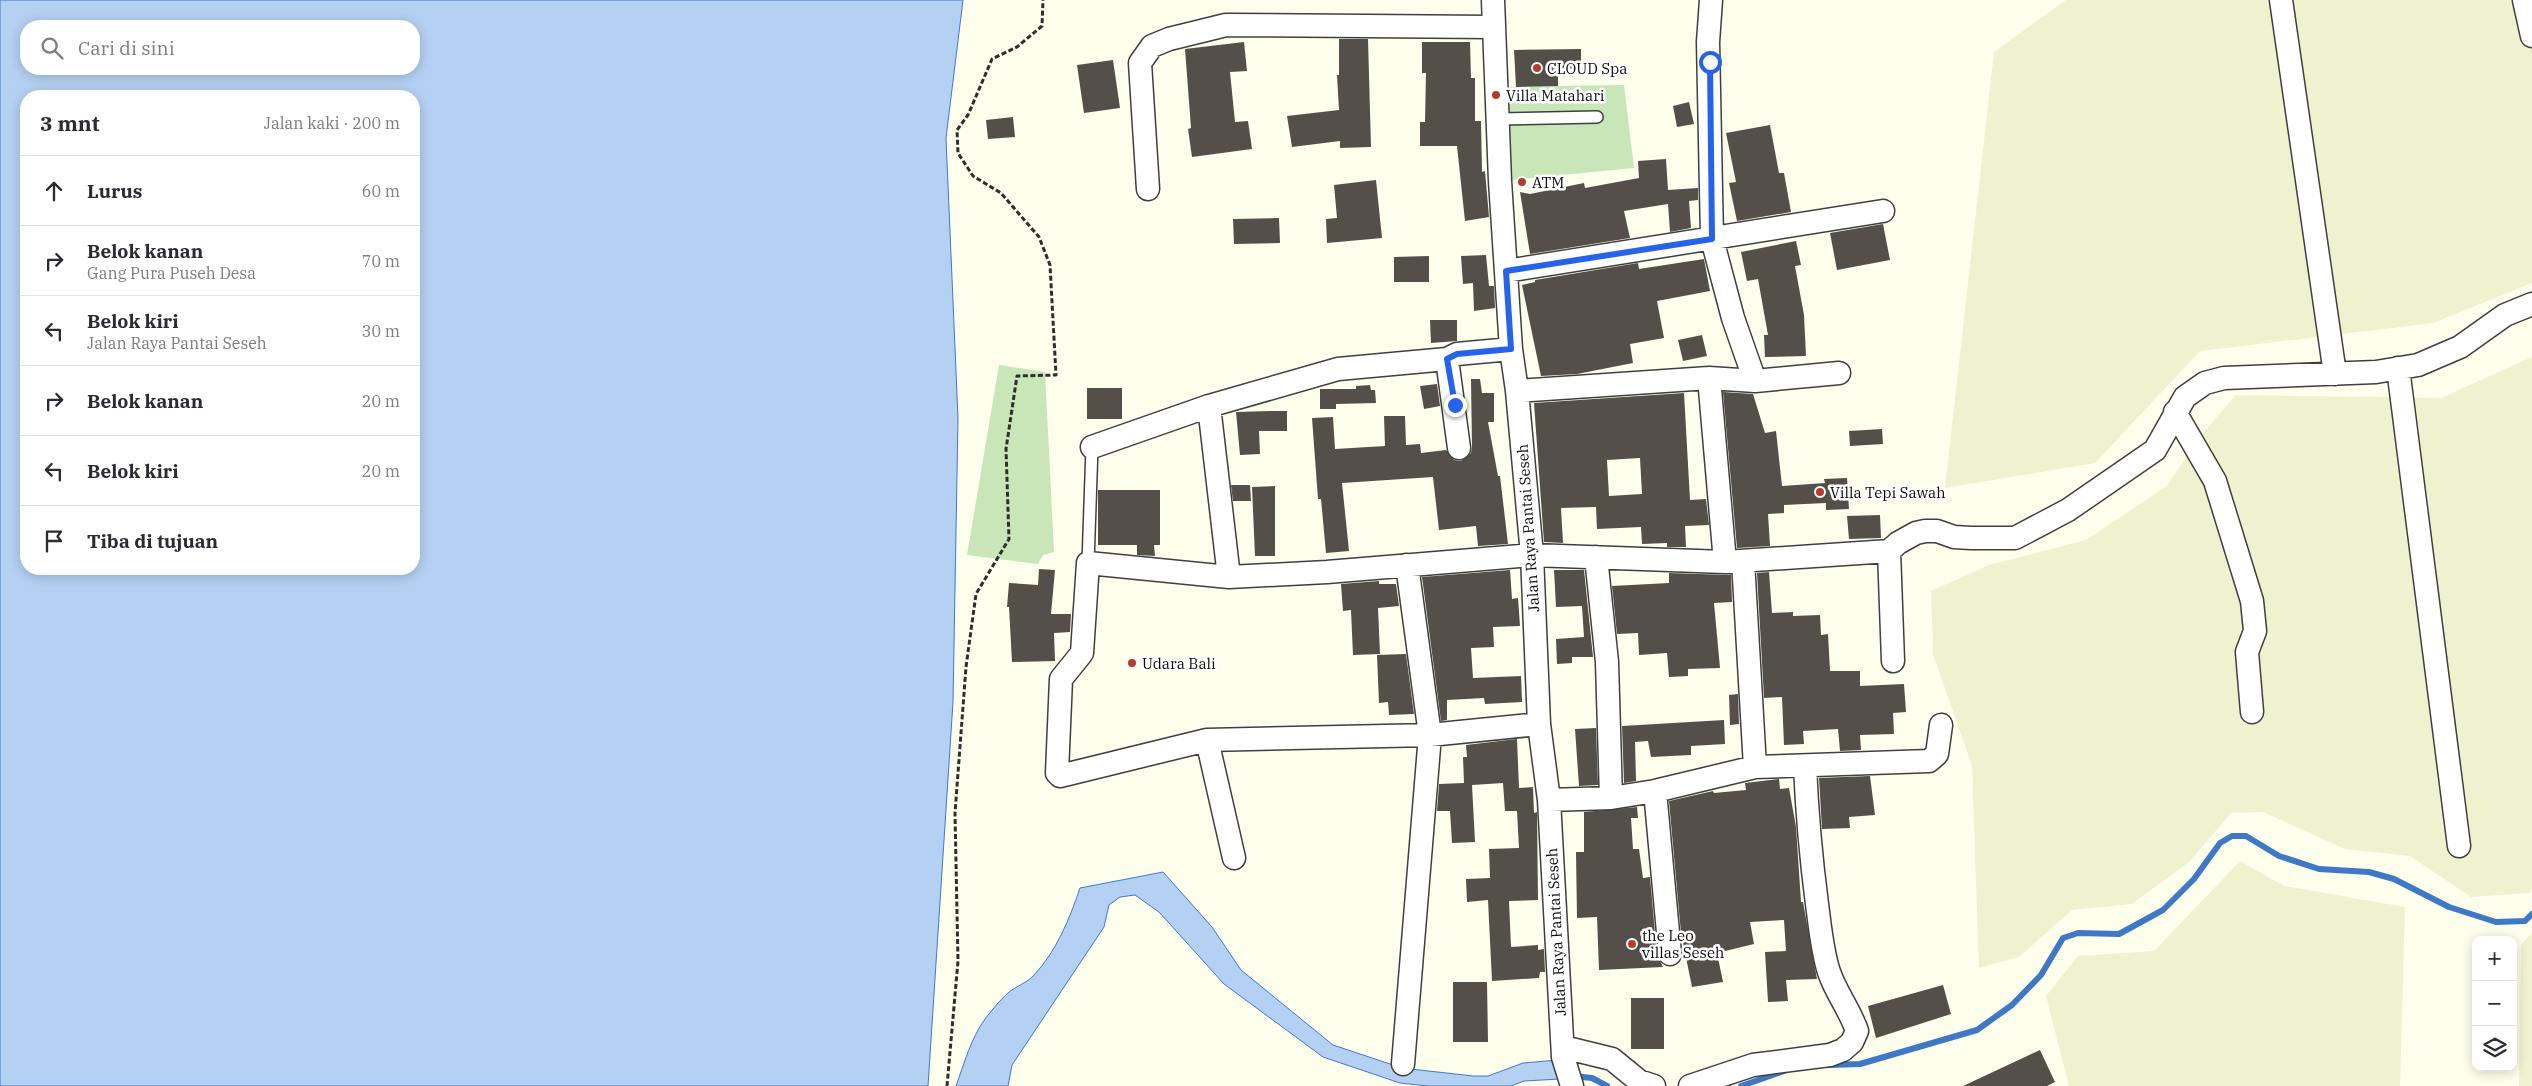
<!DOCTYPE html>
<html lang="id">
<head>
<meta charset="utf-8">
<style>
	:root { --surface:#fff; --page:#f7f7f7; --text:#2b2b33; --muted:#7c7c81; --line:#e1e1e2 }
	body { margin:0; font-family:"IBM Plex Serif",serif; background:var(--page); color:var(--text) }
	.controls { position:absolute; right:15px; bottom:15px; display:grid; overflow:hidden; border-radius:10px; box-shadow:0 2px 12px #0003 }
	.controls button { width:45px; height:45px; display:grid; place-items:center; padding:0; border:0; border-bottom:1px solid var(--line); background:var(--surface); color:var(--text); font:25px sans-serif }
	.stop { position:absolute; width:15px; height:15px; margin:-11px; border:4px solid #2563eb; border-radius:50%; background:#fff }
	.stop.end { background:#2563eb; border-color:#fff; box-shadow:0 1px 5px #0008 }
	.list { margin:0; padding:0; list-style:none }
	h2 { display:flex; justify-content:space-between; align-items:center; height:65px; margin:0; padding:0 20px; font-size:21px }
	h2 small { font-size:16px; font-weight:400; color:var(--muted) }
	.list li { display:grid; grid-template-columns:32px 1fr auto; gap:15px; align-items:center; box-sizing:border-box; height:70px; padding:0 20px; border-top:1px solid var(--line) }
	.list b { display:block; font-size:19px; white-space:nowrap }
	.list p { margin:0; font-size:16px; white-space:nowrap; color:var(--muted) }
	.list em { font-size:16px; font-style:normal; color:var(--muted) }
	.icon { flex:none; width:28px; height:28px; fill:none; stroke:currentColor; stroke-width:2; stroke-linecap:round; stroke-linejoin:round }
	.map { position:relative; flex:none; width:2532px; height:1086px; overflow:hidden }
	.search { position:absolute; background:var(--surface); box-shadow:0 2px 12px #0003; left:20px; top:20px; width:400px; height:55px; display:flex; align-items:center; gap:12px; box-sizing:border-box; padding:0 18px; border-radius:20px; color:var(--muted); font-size:19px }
	.panel { position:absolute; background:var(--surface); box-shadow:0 2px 12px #0003; left:20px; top:90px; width:400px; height:485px; border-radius:20px }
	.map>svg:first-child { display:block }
	.farmland { fill:#eff2ce }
	.green { fill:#c8e6b8 }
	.water { fill:#b4d0f3; stroke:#3f79c6; fill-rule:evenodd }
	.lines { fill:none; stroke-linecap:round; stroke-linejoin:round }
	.stream { stroke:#3f79c6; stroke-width:6 }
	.building { fill:#544f49; fill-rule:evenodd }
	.service-casing { stroke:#3f3f3f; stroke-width:14 }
	.minor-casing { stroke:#3f3f3f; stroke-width:25 }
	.path { stroke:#2e2e2e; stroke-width:3; stroke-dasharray:5 2.5; stroke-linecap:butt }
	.service { stroke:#fff; stroke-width:11 }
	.minor { stroke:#fff; stroke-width:22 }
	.route { stroke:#2563eb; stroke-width:6 }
	.poi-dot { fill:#b53d2c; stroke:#fff; stroke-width:2 }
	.labels { text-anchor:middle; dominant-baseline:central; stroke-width:5; stroke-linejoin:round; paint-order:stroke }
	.poi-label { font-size:15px; fill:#0c0c0c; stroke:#fff; text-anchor:start }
	.street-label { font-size:15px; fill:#0c0c0c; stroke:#fff }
</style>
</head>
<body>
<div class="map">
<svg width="2532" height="1086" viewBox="0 0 2532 1086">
	<rect width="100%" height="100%" fill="#fefeed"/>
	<!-- farmland -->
	<path class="farmland" d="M2066,0H2532V283L2433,323L2200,351L2095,463L1945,488L1994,52Z
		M2532,357V888L2529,893L2471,897L2410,856L2345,849L2263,812L2231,813L2189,862L2132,904L2072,910L2019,957L1979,968L1972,766L1933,654L1931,591L1989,565L2086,540L2167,486L2202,434L2236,395L2441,398Z
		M2240,861L2284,886L2405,907L2400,1086H2069L2046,996L2078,956L2154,951Z
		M2532,933V1086H2519L2521,945Z"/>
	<!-- green -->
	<path class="green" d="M1624,85L1634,168L1500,181L1498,87Z
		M999,365L1045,372L1054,552L1043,555L1038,564L967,555Z"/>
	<!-- water -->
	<path class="water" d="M0,0H963L946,138L958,418L953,702L928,1086H0ZM26,26H414V69H26ZM26,96H414V569H26Z
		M1163,872L1212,927L1241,970L1333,1045L1402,1068L1473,1076H1488L1523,1063L1558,1060L1560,1079L1524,1081L1511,1086H1428L1400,1083L1323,1057L1224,984L1159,912L1135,895L1120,897L1109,905L1104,927L1012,1065L1008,1086H956C964,1064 971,1038 985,1019C992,1010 1000,1000 1008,993C1016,986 1027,983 1034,975C1056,952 1070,918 1080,888Z"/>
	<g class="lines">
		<!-- stream -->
		<path class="stream" d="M1829,1065L1860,1064L1977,1030L2012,1005L2041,975L2063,938L2078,933L2119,934L2163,910L2194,879L2220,843L2232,836H2246L2279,856L2319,869L2369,872L2394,879L2449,907L2496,922L2525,921L2532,914
			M1573,1076L1592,1078L1607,1086
			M1741,1086L1787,1070"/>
	</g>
	<!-- building -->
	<path class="building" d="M1339,39H1368L1371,147L1340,148V141L1292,147L1287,116L1339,110L1337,75H1339Z
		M1244,42L1247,71L1230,72L1235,122L1248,121L1252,149L1192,157L1188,129L1191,128L1185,49Z
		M1422,42H1470L1471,78H1475V121H1481L1482,172L1485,171L1489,217L1465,221L1457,146H1420V122H1425L1426,73H1422Z
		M1581,49V69L1558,68V86L1516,87L1514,50Z
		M1113,60L1120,108L1084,113L1077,65Z
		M1689,102L1694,124L1677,127L1673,106Z
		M1013,117L1015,137L988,139L986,120Z
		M1770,125L1779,173H1784L1791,212L1737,221L1729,183L1736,182L1726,133Z
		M1666,159L1668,190L1698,188V200L1689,201L1691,228L1670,232L1668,204L1624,211L1630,238L1530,254L1520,192L1530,194L1584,183L1585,188L1639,178L1638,161Z
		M1376,180L1382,238L1327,243L1326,219L1337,218L1334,185Z
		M1279,218L1280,243L1234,244L1233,219Z
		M1883,224L1890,260L1837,270L1830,233Z
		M1796,241L1801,265L1795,266L1804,315L1806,356L1765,357L1764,335H1768L1758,279L1747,281L1741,252Z
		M1486,255L1489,286H1494L1495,308L1474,311L1473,283L1463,284L1461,256Z
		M1429,256V282H1394V257Z
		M1704,259L1710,291L1657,301L1664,338L1630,344L1633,363L1577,374L1541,376L1522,285L1535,282V280L1638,263L1639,269Z
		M1430,320H1457V341L1431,343Z
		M1702,335L1707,356L1683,361L1678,340Z
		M1471,379H1480L1482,393H1494V422H1488L1498,476H1500L1508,544L1478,546L1476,526L1439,530L1433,477L1342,483L1349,551L1326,553L1321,499H1318L1312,418L1333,417L1335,449L1385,446L1384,416H1405L1406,445L1420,444L1421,453L1446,450L1454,460L1461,461L1471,453L1472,447Z
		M1437,384L1440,406L1424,409L1420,386Z
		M1370,385L1371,390H1375L1376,403L1336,404V409H1320V389H1356V386Z
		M1087,388H1122V419H1087Z
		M1723,392L1753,394L1765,433L1776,431L1782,486L1825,483L1824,479L1847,478L1849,509L1826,510V503L1784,505V513L1768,514L1770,546L1737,548Z
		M1684,393L1690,500L1706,499L1709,525L1685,526L1686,547H1667V543L1642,544L1641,527L1597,529L1596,507L1561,508L1563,543L1544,542L1534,403ZM1640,458L1642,494L1609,496L1607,460Z
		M1270,411H1287V431H1259L1260,454L1240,455L1236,412Z
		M1882,429L1883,444L1850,446L1849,431Z
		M1231,485H1250L1251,501H1233Z
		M1275,486V556H1255L1252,487Z
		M1098,490H1160V545H1154L1155,556L1137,555V545H1098Z
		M1880,515L1881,538L1849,539L1847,516Z
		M1039,569L1055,570L1051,614H1071L1070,632L1054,633L1055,661L1012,662L1009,607H1007L1009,583L1038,585Z
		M1510,570L1512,599L1518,598L1520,626L1493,627L1494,647L1471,648L1473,678L1521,676L1522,702L1485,704L1484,698L1447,700V720L1441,721L1422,577Z
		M1554,570H1584L1593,657H1572V663L1557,664L1556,639L1584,637L1582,606L1556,607Z
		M1769,572L1772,613L1793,612V616L1820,615L1821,635L1828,634L1830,671H1860V686L1904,684L1906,712L1893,713L1894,734L1860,735L1861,750L1840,751L1838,729L1803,731L1804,744L1784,745L1782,697L1764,698L1757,573Z
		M1669,573L1731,575L1732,602L1714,603L1720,668L1688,669V676L1669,677L1667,653L1639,655L1638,633L1617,634L1612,586L1669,583Z
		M1379,581V584H1396L1399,606L1378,608L1380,654L1353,655L1351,610L1343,611L1341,584Z
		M1406,654L1414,714L1389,715L1388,702L1379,703L1377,655Z
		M1738,694L1739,724L1730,725L1729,695Z
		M1724,720L1725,744L1691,746V755L1651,757L1648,741L1635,742L1636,781L1624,783L1622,726Z
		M1596,728L1598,785L1579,786L1575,729Z
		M1517,739L1519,788L1533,787L1534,813L1537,812L1538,900L1509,901L1511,947L1538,945V950L1544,949L1545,972H1540L1539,978L1492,981L1488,900L1467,902L1466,879L1490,878L1489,849L1519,848L1517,811H1505L1503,783L1472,785L1475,842L1452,843L1450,811H1437L1439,784L1464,783L1463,757H1467L1466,745Z
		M1870,776L1875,815L1849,817L1850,828L1822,829L1819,778Z
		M1779,779L1780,789L1789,788L1796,827L1801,902H1803L1817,979L1786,980L1788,1001L1768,1002L1765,952L1786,951L1784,920L1750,922L1754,944L1717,953L1723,982L1692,987L1681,933L1669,801L1713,791L1714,793L1746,790L1745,783Z
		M1637,807L1638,818H1631L1633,849H1639L1643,878L1650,877L1657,955L1663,967L1599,970L1597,917L1577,918L1576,852H1584V812Z
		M1453,982H1487L1488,1042H1453Z
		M1943,985L1951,1014L1876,1038L1868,1006Z
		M1631,998H1664V1049H1631Z
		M2040,1050L2055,1082L2047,1086H1963Z"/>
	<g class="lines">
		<defs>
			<path id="service" d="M1499,119L1597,117
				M1088,563L1092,447"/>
			<path id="minor" d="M1493,0L1500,181L1511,349L1517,391L1532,555L1539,724L1549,800L1563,1057L1572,1086
				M1711,0L1708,42L1712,239L1733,318L1755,381
				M2281,0L2335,374
				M2524,0L2532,36
				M1148,189L1140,63L1152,46L1169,39L1226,25L1492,27
				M1506,271L1883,211
				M1447,359L1459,448
				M2398,368L2459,846
				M1709,378L1725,562
				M1517,391L1709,378L1755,381L1839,373
				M1209,406L1229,577
				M2175,412L2215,481L2252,601L2255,631L2247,652L2252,712
				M1092,447L1209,406L1338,369L1447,359L1457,354L1511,349
				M1889,551L1893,661
				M1596,557L1607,662L1611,798
				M1743,561L1755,767
				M1539,724L1430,735L1207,740L1060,776L1057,773L1061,679L1082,653L1088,563L1229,577L1327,572L1532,555L1725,562L1889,551L1898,543L1916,533L1925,531H1937L1954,537L1971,538H2015L2068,510L2155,450L2185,397L2205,383L2224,378L2376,372L2418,365L2460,347L2505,315L2532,304
				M1207,740L1234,858
				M1655,791L1670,954
				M1549,800L1611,798L1655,791L1755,767L1929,761L1937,754L1941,725
				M1563,1047L1612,1059L1639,1081L1654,1086
				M1403,1064L1430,735L1407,565
				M1690,1086L1753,1065L1830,1055L1843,1050L1852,1042L1857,1031C1850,1010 1836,993 1829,972C1822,951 1820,926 1817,904C1811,858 1807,813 1805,766"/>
		</defs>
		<!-- service casing -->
		<use href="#service" class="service-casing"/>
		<!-- minor casing -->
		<use href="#minor" class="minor-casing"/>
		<!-- path -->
		<path class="path" d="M947,1086L958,961L955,813L966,667L976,594L1009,539L1006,449L1017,376L1056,375L1050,265L1039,237L1001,193L973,176L958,153L957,130L968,115L992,59L1017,47L1042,26L1043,0"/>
		<!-- service -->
		<use href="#service" class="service"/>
		<!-- minor -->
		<use href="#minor" class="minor"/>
	</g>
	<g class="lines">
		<!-- route -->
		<path class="route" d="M1455,405L1447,359L1457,354L1511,349L1506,271L1712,239L1710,62"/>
	</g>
	<!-- markers -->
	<g class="poi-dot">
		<circle cx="1537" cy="68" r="5"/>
		<circle cx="1496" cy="95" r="5"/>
		<circle cx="1522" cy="182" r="5"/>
		<circle cx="1820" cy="492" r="5"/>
		<circle cx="1132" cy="663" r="5"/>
		<circle cx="1632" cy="944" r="5"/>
	</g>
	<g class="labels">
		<!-- poi labels -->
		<g class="poi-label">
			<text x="1547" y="68">CLOUD Spa</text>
			<text x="1506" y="95">Villa Matahari</text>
			<text x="1532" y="182">ATM</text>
			<text x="1830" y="492">Villa Tepi Sawah</text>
			<text x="1142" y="663">Udara Bali</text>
			<text x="1642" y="935">the Leo<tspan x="1642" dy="17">villas Seseh</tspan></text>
		</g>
		<!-- street labels -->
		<g class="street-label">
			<text transform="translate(1528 528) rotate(-94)">Jalan Raya Pantai Seseh</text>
			<text transform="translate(1556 932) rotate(-93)">Jalan Raya Pantai Seseh</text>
		</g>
	</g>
</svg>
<div class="controls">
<button>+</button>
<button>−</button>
<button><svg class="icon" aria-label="layers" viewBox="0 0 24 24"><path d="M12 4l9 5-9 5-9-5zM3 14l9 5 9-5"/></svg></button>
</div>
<div class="stop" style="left:1710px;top:62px"></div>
<div class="stop end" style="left:1455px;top:405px"></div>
<div class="search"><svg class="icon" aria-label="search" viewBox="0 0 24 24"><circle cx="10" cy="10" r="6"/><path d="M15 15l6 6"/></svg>Cari di sini</div>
<section class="panel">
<h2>3 mnt<small>Jalan kaki · 200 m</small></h2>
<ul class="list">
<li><svg class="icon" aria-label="ahead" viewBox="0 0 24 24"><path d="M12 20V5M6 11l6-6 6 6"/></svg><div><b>Lurus</b></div><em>60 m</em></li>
<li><svg class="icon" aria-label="right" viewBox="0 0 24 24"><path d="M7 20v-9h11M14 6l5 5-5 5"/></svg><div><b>Belok kanan</b><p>Gang Pura Puseh Desa</p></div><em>70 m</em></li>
<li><svg class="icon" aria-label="left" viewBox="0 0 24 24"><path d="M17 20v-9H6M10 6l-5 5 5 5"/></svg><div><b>Belok kiri</b><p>Jalan Raya Pantai Seseh</p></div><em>30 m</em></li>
<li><svg class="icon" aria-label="right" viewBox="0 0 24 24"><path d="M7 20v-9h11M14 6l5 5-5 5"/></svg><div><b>Belok kanan</b></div><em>20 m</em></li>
<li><svg class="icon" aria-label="left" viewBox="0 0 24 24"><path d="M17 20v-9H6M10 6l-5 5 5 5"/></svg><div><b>Belok kiri</b></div><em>20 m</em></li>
<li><svg class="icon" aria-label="arrive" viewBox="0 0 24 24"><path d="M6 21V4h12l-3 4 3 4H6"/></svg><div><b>Tiba di tujuan</b></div></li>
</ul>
</section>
</div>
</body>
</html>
